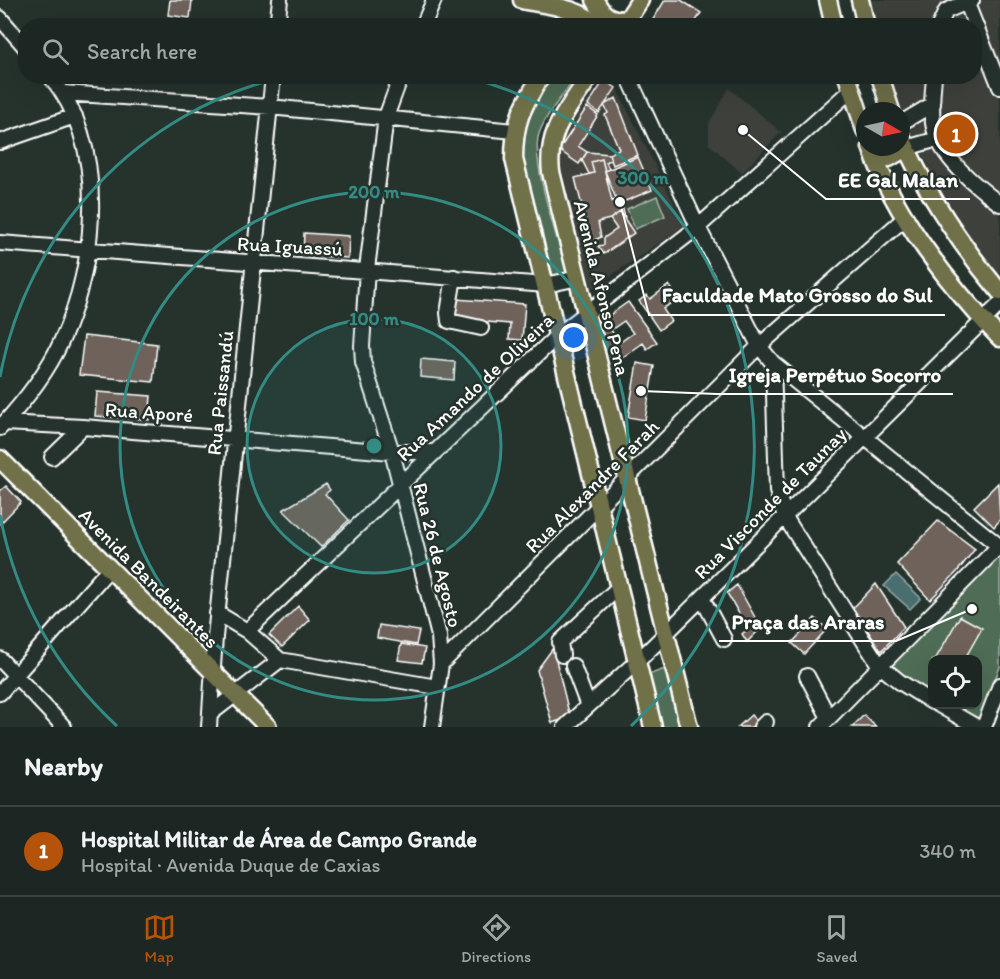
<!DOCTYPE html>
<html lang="en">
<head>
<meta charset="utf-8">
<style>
	:root { --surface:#1c2622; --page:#29322f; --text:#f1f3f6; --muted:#a0a5a5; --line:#3a4340; --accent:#b45309 }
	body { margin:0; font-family:Itim,sans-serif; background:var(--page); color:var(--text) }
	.controls { position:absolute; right:18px; bottom:18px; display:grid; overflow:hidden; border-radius:12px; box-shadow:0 6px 24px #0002 }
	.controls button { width:54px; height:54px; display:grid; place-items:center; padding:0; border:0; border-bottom:2px solid var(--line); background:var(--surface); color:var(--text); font:30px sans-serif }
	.compass { position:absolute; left:856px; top:102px; width:54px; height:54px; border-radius:50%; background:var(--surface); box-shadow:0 6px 24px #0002; rotate:99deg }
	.you { position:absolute; left:574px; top:338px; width:21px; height:21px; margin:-15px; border:4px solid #fff; border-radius:50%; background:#1a73e8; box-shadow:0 0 0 9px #1a73e833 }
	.badge { display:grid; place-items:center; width:39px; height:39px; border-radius:50%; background:var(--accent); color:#fff; font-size:20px; font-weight:700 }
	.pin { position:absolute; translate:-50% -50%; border:3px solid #fff; box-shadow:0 2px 6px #0006 }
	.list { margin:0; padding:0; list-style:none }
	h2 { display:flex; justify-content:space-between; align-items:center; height:78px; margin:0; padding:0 24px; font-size:26px }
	h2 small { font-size:20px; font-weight:400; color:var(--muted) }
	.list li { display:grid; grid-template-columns:39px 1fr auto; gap:18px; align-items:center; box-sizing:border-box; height:90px; padding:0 24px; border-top:2px solid var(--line) }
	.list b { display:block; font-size:22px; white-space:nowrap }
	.list p { margin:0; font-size:20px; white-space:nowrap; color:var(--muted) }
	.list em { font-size:20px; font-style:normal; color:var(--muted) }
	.icon { flex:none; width:33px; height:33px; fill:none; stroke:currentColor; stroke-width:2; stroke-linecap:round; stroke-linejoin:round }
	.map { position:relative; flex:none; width:1000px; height:727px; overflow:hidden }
	.search { position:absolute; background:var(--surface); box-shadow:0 6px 24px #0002; left:18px; right:18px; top:18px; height:66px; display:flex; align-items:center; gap:15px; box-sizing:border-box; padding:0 21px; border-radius:24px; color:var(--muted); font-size:22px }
	.sheet { height:168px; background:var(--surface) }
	nav { display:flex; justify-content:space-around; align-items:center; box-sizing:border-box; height:84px; border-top:2px solid var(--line); background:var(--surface); font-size:16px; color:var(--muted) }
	nav a { display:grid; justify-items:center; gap:3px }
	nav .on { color:var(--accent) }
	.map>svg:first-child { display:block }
	.built { fill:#3c413a }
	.green { fill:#4f6d56; stroke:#a7b6aa; stroke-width:1.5 }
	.water { fill:#4a6e6e; stroke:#92a8a8; stroke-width:1.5 }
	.building { fill:#6e625a; stroke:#fff; stroke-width:1.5; fill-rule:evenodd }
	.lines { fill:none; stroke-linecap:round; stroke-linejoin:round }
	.minor-casing { stroke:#fff; stroke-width:18 }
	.major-casing { stroke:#fff; stroke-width:21 }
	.minor { stroke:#26332d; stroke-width:14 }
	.major { stroke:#70704a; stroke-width:16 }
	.ring { fill:none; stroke:#338b84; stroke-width:3 }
	.labels { text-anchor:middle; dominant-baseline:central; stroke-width:5; stroke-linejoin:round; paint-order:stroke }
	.street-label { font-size:20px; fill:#fff; stroke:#26332d }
	.centre { fill:#338b84; stroke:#26332d; stroke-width:3 }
	.ring-label { font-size:18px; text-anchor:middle; font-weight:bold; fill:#338b84; stroke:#26332d; stroke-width:5; stroke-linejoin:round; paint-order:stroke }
	.leader { fill:none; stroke:#fff; stroke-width:2 }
	.callout-dot { fill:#fff; stroke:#26332d; stroke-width:2 }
	.callout-label { font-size:21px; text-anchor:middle; font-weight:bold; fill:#fff; stroke:#26332d; stroke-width:5; stroke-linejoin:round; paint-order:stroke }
</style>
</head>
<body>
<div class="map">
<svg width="1000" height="727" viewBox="0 0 1000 727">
	<rect width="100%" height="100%" fill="#26332d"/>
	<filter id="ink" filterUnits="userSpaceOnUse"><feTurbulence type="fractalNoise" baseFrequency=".0167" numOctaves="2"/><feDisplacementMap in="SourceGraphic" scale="12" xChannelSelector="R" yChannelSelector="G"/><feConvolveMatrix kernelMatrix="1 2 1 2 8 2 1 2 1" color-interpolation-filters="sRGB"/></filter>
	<g filter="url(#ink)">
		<!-- built -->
		<path class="built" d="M870,0H1000V278L961,227L944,198L905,120L890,77L974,76V26L877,25Z
			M606,77H611L685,226L591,289L556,156L567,128Z
			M729,88L781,132L742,173L709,144V123Z"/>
		<!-- green -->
		<path class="green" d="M552,77H577C564,94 546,113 539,134C530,162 559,242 567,273L553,275C541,234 513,168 524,125C528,109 543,91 552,77Z
			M657,196L665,216L635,229L627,209Z
			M1000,552V667L979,718L962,713L950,705L978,704V660H932V694L900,676L889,665Z
			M665,669L679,727H658L645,676Z"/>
		<!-- water -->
		<path class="water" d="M896,574L921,598L910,609L884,586Z"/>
		<!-- building -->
		<path class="building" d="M170,0H192L190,18L168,15Z
			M665,0H681L701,13L693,26H649Z
			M604,80L616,88L599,113L588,105Z
			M616,98L638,155L613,165L609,154L619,149L605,115L608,113L604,105Z
			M587,107L598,115L578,146L587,152L579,164L559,150Z
			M587,152L609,154L611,160L606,162L609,169L605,171L602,159L591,162L594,173L589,174L582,160Z
			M638,157L652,190L618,204L605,171Z
			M602,159L612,201L615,200L616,207L622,205L625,218L620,212L610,219L598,222L601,237L591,242L575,178L594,173L591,162Z
			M620,212L634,233L604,254L598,246L604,245V238L617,229L610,219Z
			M304,233L349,236L348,258L303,255Z
			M669,285L678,298L663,309L671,321L659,330L639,301L647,295L650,299Z
			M455,299L525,304L522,340L509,339L510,324L453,319Z
			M628,302L657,342L647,349L643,343L616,362L601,340L605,337L597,324ZM624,321L633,333L619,343L611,330Z
			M84,336L157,344L153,382L79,375Z
			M421,359L455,362L454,380L420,377Z
			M637,363L654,366L645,420L628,417Z
			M97,392L151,396L149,420L95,416Z
			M998,483L1000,520L994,527L974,507Z
			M326,484L330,490L325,494L349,520L321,547L283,510Z
			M6,486L21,502L0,524V491Z
			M938,521L975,549L957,572L930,600L897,564Z
			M876,584L904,627L881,651L853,608Z
			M737,585L761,628L747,642L742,634L748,629L727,593Z
			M298,606L310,620L282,647L269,635Z
			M960,616L982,628L964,660H935Z
			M815,618L827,629L804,654L792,643Z
			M379,625L419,631L416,645L377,638Z
			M401,644L425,648L422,663L398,660Z
			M553,648L570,717L552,723L537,670Z
			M751,715L760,725L758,727H738Z
			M864,715L876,727H852Z"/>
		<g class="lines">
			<defs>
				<path id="minor" d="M966,1L1000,87
					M0,18L26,48
					M277,26L280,0
					M423,26L434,0
					M939,26L946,11L972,0
					M401,76L386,117L367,269L362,346L363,362L392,452L439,636L441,664L432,727
					M628,76L698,227L759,346L773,363L999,546
					M934,76C933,92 930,112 934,128C941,158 976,186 1000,204
					M63,93L270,107L514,131
					M901,123L933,104
					M0,142L75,116
					M906,148L938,139
					M0,243L546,285L578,278
					M454,277L448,313L449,321L481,328
					M773,363L777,491L785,517L879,665L900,682L932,702
					M4,423L83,427L392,452H433
					M0,428C23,403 47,373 61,342C97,264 109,146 50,76
					M52,457L83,427
					M702,598L724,639
					M217,613L247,631L280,660L437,687
					M247,631L558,335L698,227L850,91
					M562,655L560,642L619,587
					M0,659L64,727
					M441,664L759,346L906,217
					M573,666L588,706
					M807,676L829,718
					M0,693L109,569
					M937,704L977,727
					M210,714L280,660
					M209,727L215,637L273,76
					M565,727L644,655L1000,304
					M761,727L766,722
					M820,727L1000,545
					M984,727L1000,685"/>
				<path id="major" d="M522,0C543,5 583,7 596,26
					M595,0C603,16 610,20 627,20
					M828,0L834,26
					M860,0L866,26
					M623,26L640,0
					M541,76C522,108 514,121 514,159L653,727
					M590,76C568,110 546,130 551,172L689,727
					M847,76L865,130
					M880,76L891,111
					M901,136C926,193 960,244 1000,292
					M871,147C893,214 951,288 1000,338
					M875,159L889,158L906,148
					M0,459L268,727"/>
			</defs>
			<!-- minor casing -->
			<use href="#minor" class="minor-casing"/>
			<!-- major casing -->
			<use href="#major" class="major-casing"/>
			<!-- minor -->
			<use href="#minor" class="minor"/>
			<!-- major -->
			<use href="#major" class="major"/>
		</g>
	</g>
	<!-- distance rings -->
	<circle cx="374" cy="446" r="127" fill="#338b84" fill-opacity=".12"/>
	<g class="ring">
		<circle cx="374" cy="446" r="127"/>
		<circle cx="374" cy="446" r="254"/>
		<path d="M117 726A380 380 0 0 1 0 515M0 377A380 380 0 0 1 282 77M466 77A380 380 0 0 1 631 726"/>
	</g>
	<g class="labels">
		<!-- street labels -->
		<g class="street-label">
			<text transform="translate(290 246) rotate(3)">Rua Iguassú</text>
			<text transform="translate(602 288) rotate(76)">Avenida Afonso Pena</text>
			<text transform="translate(475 387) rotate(-43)">Rua Amando de Oliveira</text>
			<text transform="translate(220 393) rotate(-84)">Rua Paissandú</text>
			<text transform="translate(149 412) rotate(4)">Rua Aporé</text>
			<text transform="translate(592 486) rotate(-45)">Rua Alexandre Farah</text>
			<text transform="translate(770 503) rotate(-45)">Rua Visconde de Taunay</text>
			<text transform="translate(438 555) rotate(76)">Rua 26 de Agosto</text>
			<text transform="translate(149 578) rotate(45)">Avenida Bandeirantes</text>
		</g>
	</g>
	<circle cx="374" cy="446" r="9" class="centre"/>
	<g class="ring-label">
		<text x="643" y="184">300 m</text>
		<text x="374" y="198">200 m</text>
		<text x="374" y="325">100 m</text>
	</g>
	<!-- callouts -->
	<path class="leader" d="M743 130L826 199H970M620 202L649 315H945M641 391L717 394H953M972 609L896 641H719"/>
	<g class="callout-dot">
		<circle cx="743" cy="130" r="6"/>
		<circle cx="620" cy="202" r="6"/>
		<circle cx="641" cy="391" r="6"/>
		<circle cx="972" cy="609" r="6"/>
	</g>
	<g class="callout-label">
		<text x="898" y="187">EE Gal Malan</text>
		<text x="797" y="302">Faculdade Mato Grosso do Sul</text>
		<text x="835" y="382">Igreja Perpétuo Socorro</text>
		<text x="808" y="629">Praça das Araras</text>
	</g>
</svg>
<div class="controls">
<button><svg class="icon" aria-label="locate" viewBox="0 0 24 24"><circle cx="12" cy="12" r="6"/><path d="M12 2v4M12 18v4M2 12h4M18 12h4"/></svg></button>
</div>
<svg class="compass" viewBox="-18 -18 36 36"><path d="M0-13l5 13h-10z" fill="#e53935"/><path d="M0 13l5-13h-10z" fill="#a0a5a5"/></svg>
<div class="you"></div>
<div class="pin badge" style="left:956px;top:134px">1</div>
<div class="search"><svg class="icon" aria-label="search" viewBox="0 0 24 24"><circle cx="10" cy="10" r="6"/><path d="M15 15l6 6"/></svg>Search here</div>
</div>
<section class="sheet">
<h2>Nearby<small></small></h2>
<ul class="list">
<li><span class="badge">1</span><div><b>Hospital Militar de Área de Campo Grande</b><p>Hospital · Avenida Duque de Caxias</p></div><em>340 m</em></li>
</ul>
</section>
<nav>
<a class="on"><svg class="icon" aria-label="map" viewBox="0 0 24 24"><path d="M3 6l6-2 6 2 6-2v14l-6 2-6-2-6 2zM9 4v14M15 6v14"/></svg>Map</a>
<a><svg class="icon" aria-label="directions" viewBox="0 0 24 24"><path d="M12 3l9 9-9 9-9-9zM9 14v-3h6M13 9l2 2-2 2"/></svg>Directions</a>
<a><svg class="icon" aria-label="saved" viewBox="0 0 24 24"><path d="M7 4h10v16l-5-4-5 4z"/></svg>Saved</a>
</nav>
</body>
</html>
